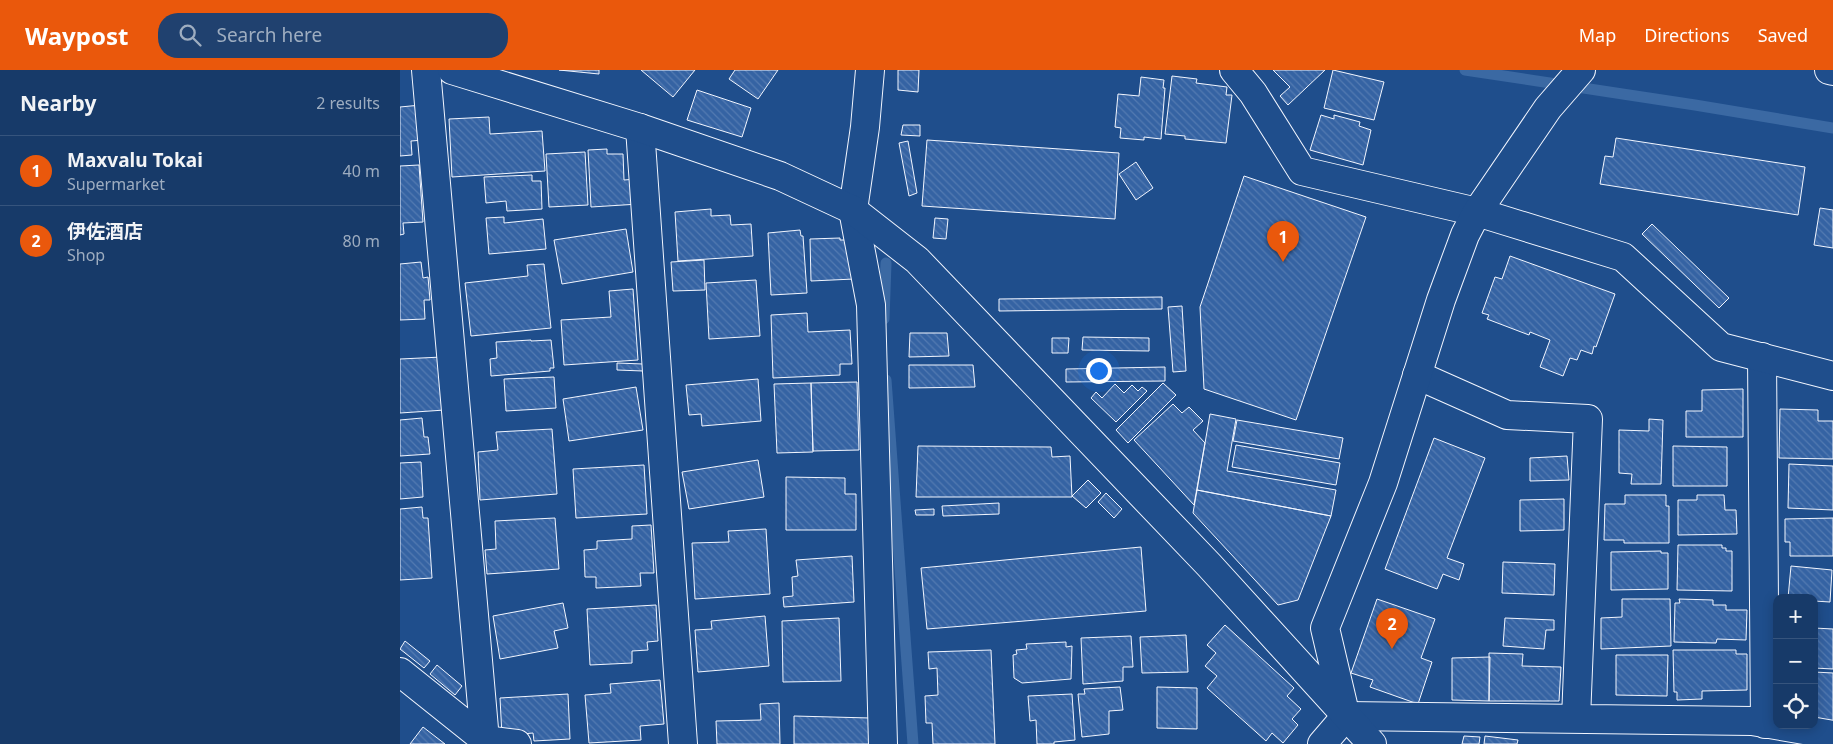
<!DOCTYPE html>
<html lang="en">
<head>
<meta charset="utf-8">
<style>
	:root { --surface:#173a69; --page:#20416f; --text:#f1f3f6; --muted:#9eadc0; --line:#36547d; --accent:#ea580c }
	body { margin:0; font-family:"Noto Sans","Noto Sans JP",sans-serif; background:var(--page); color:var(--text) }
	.controls { position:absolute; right:15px; bottom:15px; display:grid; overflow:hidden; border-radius:10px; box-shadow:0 2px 12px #0003 }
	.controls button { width:45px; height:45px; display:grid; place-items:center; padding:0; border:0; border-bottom:1px solid var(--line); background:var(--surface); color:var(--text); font:25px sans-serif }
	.you { position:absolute; left:698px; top:300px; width:18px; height:18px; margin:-12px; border:4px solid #fff; border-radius:50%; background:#1a73e8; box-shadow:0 0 0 8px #1a73e833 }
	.badge { display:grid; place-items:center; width:32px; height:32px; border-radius:50%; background:var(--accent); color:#fff; font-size:16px; font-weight:700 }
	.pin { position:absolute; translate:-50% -41px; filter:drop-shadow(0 1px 2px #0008) }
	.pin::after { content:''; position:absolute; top:26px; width:18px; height:15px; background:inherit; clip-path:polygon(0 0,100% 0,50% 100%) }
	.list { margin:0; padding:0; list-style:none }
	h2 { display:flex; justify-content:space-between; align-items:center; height:65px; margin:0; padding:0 20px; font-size:21px }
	h2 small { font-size:16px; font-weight:400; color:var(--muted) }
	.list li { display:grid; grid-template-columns:32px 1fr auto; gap:15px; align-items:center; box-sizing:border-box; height:70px; padding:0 20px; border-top:1px solid var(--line) }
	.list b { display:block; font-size:19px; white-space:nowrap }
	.list p { margin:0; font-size:16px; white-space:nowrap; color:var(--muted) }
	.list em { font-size:16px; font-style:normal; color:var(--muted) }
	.icon { flex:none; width:28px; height:28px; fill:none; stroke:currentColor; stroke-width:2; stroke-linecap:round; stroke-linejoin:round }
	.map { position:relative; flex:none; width:1433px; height:674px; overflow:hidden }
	header { display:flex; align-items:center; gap:30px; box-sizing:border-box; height:70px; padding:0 25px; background:var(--accent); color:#fff }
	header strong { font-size:24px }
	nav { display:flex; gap:28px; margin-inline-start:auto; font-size:18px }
	.search { width:350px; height:45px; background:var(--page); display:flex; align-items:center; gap:12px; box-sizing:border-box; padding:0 18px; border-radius:20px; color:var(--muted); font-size:19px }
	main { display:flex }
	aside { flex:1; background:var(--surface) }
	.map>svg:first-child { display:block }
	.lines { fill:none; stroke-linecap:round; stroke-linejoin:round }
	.stream { stroke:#3b69a3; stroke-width:11 }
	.building { fill:url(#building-back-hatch); stroke:#f2f6ff }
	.street-casing { stroke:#f2f6ff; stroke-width:30 }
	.secondary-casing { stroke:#f2f6ff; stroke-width:30 }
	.street { stroke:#1f4e8c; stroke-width:28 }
	.secondary { stroke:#1f4e8c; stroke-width:28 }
</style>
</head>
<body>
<header>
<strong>Waypost</strong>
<div class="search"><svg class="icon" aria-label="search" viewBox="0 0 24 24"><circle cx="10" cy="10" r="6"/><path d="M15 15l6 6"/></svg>Search here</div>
<nav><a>Map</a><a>Directions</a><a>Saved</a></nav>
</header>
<main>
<aside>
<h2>Nearby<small>2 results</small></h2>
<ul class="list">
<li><span class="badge">1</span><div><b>Maxvalu Tokai</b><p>Supermarket</p></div><em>40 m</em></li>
<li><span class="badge">2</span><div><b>伊佐酒店</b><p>Shop</p></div><em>80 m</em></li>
</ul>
</aside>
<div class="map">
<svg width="1433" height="674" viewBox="0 0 1433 674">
	<defs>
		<pattern id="building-back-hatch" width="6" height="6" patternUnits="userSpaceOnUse" patternTransform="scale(1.25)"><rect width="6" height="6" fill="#3563a3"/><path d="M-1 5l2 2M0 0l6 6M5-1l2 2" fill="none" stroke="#537ab1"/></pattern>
	</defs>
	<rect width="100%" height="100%" fill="#1f4e8c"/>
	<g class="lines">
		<!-- stream -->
		<path class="stream" d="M1065,0L1295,35L1433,58
			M484,249L486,193
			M486,310L513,674"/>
	</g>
	<!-- building -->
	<path class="building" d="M159,0H199V4Z
		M241,0H295L273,27Z
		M335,0H378L358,29L329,9Z
		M498,0H519L518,22L498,20Z
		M873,0H925L888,35L880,26L890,17Z
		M933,0L984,12L974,50L924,38Z
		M772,6L797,9L796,13L827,17L826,25H832L826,73L785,69V66L765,64Z
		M741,7L764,10L763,18H765L761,69L744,67V70L720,68L721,58L715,57L718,24L739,26Z
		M297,20L351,38L342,67L287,50Z
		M21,35L24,70L11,71L12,85L0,86V37Z
		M921,45L934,49V45L960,52L959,56L971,60L963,95L910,80Z
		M89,47L90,64L142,61L145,101L52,107L49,49Z
		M503,55H520V66L501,65Z
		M1216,68L1405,97L1398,145L1200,114L1205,86L1213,87Z
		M527,70L719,83L715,149L522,136Z
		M508,71L517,123L509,126L499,73Z
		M207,79V84H223L224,110L237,109L239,134L191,137L188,80Z
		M185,82L188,135L149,137L146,84Z
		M736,92L753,118L736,130L719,104Z
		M19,95L23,152L3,153L4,164L0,165V96Z
		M132,105V111H141L142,139L107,141L106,131L86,133L84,107Z
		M844,106L966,147L896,350L804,319L800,237Z
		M1420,138L1433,140V178L1414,175Z
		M311,139V146L330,145L331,155L351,154L353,186L278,191L275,142Z
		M104,147V153L143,149L146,179L89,184L86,148Z
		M535,148L548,149L546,169L533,168Z
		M1252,154L1329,228L1319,238L1242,164Z
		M226,159L233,202L162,214L154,170Z
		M400,160L401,166H403L407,223L371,225L368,163Z
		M440,168V170H453L454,209L411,211L410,169Z
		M1110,186L1215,224L1196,277L1194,276L1192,284L1181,280L1177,290L1170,288L1163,306L1140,297L1150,270L1130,262L1129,265L1087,249L1089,245L1082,243L1095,207L1102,209Z
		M304,190L305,220L273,221L271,192Z
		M21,192L23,208L28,207L30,230H24L25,249L0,250V194Z
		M144,194L151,258L71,266L65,213L128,206L127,195Z
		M356,210L360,266L309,269L306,213Z
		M233,219L238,290L164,295L161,250L211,247L209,221Z
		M762,227V239L599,241V229Z
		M782,236L786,301L773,302L768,237Z
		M407,243L408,262L450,260L452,294H440V305L373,308L371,245Z
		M510,263H547L549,286L509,287Z
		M683,267L749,268V281L682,280Z
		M652,268H669L668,283H652Z
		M131,270V271L151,270L154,298H150V301L91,306L90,289L97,288L96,272Z
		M42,287L45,340L0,343V289Z
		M217,293L243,294V301L217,300Z
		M509,295H573L575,317L509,318Z
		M765,297V311L666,312V299Z
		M154,307L156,338L106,341L104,309Z
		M358,309L361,351L302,356L301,344L289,345L286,315Z
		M457,312L459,380L413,381L411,313Z
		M411,313L413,382L377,383L374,314Z
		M763,313L776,325L728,373L716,360Z
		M715,314L724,323L732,315L738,321L742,317L747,321L716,352L691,328L696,322L702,328Z
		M236,317L243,360L169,371L163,329Z
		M1343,319V367H1286V341H1302V320Z
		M773,334L782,343L789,337L803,351L793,360L805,373L794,435L734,370Z
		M1380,339L1418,340V351H1433V389L1379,388Z
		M810,344L836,349L827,401L936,420L931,446L797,420Z
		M22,348L24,367H28L30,384L0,386V350Z
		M1249,349L1263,350L1261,414H1231L1232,404L1219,403V360L1249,361Z
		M837,350L943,368L939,389L833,371Z
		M152,359L157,424L80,430L78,382L98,380L96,362Z
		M1034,368L1085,388L1047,488L1064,494L1059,510L1043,504L1037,519L985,499Z
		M836,375L940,393L936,415L832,397Z
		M518,376L651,377L652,387L670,386L672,427H516Z
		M1273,376L1327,377V416H1273Z
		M1167,386L1169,410L1130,411V388Z
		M358,390L364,427L289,439L282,402Z
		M21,392L23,427L0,429V393Z
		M1389,394L1433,396V440L1388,438Z
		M244,395L247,444L176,448L173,399Z
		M386,407L445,408V424H456V460H386Z
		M688,410L701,423L686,438L672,426Z
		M797,420L931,446L898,530L878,535L793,443Z
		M706,423L722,439L714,448L698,432Z
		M1225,425H1266V436H1269V473H1224V470H1204L1205,434H1225Z
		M1297,425H1324L1325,440H1336L1337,464L1278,465V430H1297Z
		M1164,429V460L1120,461V430Z
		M599,433V444L543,446L542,436Z
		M22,437L23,448H28L32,508L0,510V439Z
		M534,439V445H516L515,440Z
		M155,448L159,499L87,504L85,480L96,479L95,451Z
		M1433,448V486H1390V472H1385V449Z
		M251,455L254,503H240L241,516L196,518V507H185L184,480L197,479V471L232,469V456Z
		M366,459L370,524L295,529L292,473L329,472L328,461Z
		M1278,475H1322V478H1326V481H1332V521L1277,520Z
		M741,477L746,541L527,559L521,498Z
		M1261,481V483H1268V519L1211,520V482Z
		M452,486L454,532L384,537L383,527L393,526L392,507L398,506L396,490Z
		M1103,492L1155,494L1154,525L1102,523Z
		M1391,496L1432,500L1430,532L1414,531V528H1388Z
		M977,529L1035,549L1021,588L1032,592L1018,634L970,617L973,610L951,603Z
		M1222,529H1270L1271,576L1201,579V548L1222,547Z
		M1279,529L1313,530V535H1326V540H1347L1346,570L1317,569L1316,573L1274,572L1275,533H1280Z
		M163,533L168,558L154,561L158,578L100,589L93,546Z
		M256,535L258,571L247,572L248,580L232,581V593L190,595L187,539Z
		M365,546L369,596L298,602L295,560L312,559L311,551Z
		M439,548L441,611L383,612L382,551Z
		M1105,548L1154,550V560H1146L1144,579L1103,576Z
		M825,555L894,618L887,626L901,639L892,649L898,655L883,673L872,663L866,671L807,618L817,606L805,596L816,583L807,575Z
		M1414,558L1433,559V599L1414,598Z
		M786,565L788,602L742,603L740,567Z
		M731,566L733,597H723V611L683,614L681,568Z
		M5,571L30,591L24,598L0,579Z
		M666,572V577L672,576L671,609L622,613L614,608L613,585L617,584L616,580L627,579L626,574Z
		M591,580L595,674H533L532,653H526L525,626L538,625L537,598L529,599L528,582Z
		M1273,580H1336V584H1347V620L1302,621V629L1277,630V622H1274Z
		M1089,583L1123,584L1122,596L1161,597L1159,631H1089Z
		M1216,585H1268L1267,626L1216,625Z
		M1090,587L1089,631L1052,630V588Z
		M37,595L62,616L55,625L30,604Z
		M1414,602L1433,603V652L1414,651Z
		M260,610L264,654L240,656L241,670L189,673L185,625L211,623L210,614Z
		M720,617L723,640L709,641V664L682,667L678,624H685L684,619Z
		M757,617L797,618V659L757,658Z
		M168,624L170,669L134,671L133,663L102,666L100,628Z
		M672,624L675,670L654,672V674H637L636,650L630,651L628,626Z
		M379,633L380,674H317L316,651L361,650L360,634Z
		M394,646L470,648V674H394Z
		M23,657L45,674H10Z
		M1064,666L1080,667L1079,674H1062Z
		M1085,666L1118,670L1117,674H1084Z"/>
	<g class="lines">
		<defs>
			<path id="street" d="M26,0L85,670L82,674
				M470,0L465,57L453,140L471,235L483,674
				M834,0L853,23L902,101L1077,142
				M240,58L283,674
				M1362,287L1365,654
				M1017,305L1107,345L1188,349L1176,649
				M0,602L85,670L117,674
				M922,674L946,646L1352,651L1433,665"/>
			<path id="secondary" d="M52,0L240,58L380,106L453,140L517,190L809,495L972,674
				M1429,0L1433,1
				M1077,142L1223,187L1321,277L1433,306
				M945,643L925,558L983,413L1041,230L1065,165L1077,142L1148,38L1181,0"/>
		</defs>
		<!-- street casing -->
		<use href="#street" class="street-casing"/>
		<!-- secondary casing -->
		<use href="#secondary" class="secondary-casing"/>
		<!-- street -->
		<use href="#street" class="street"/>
		<!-- secondary -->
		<use href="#secondary" class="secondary"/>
	</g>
</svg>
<div class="controls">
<button>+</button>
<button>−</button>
<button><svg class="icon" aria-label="locate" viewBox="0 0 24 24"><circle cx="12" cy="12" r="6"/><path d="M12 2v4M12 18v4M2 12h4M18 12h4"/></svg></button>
</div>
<div class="you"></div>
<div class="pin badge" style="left:883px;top:192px">1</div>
<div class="pin badge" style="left:992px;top:579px">2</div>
</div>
</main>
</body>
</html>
